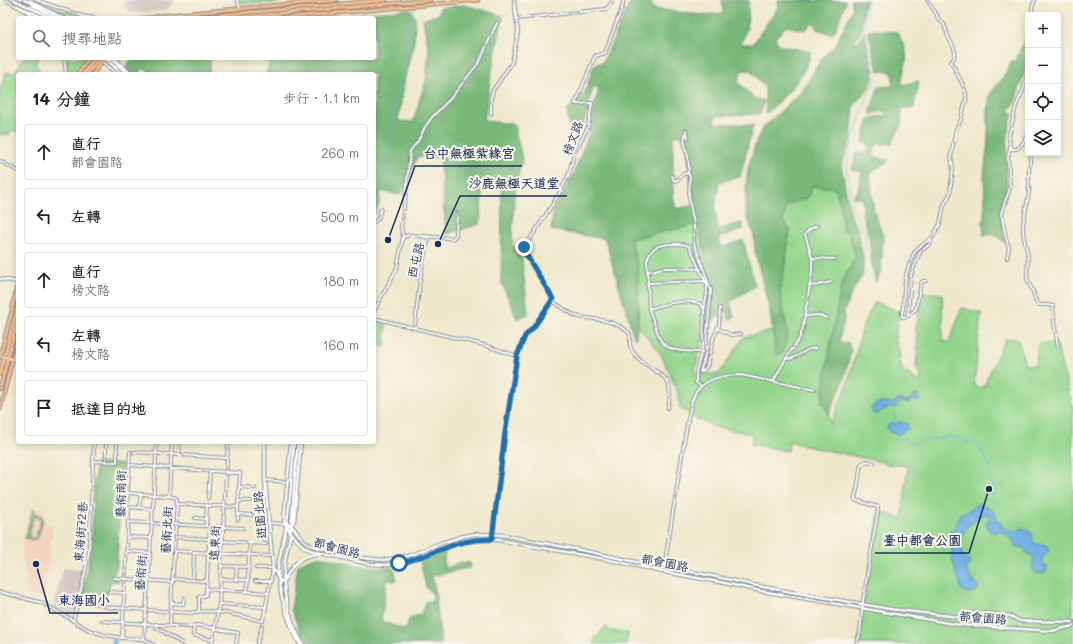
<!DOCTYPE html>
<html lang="zh-TW">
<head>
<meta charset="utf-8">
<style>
	:root { --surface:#fff; --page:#f6f6f6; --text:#222; --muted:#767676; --line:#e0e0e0 }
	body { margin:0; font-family:Mali,"LXGW WenKai TC",sans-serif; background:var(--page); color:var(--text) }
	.controls { position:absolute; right:12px; top:12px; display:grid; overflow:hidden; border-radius:4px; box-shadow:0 2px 6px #0003 }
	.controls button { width:36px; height:36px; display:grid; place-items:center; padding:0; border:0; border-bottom:1px solid var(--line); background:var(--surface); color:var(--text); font:20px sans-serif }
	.stop { position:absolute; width:12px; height:12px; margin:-9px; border:3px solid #1f6fb2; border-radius:50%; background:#fff }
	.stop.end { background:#1f6fb2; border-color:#fff; box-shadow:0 1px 4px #0008 }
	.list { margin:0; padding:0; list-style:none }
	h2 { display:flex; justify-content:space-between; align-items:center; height:52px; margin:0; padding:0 16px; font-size:17px }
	h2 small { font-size:13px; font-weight:400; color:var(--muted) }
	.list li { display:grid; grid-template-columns:26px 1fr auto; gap:12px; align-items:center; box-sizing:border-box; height:56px; margin:0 8px 8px; padding:0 8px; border:1px solid var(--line); border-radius:4px }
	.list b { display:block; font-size:15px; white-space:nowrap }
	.list p { margin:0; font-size:13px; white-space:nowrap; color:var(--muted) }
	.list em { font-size:13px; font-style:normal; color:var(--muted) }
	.icon { flex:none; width:22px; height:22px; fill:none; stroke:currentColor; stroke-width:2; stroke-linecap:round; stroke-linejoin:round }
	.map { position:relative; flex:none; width:1073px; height:644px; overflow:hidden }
	.search { position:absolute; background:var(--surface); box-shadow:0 2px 6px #0003; left:16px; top:16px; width:360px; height:44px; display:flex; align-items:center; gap:10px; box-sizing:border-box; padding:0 14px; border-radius:4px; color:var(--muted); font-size:15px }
	.panel { position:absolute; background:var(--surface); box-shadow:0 2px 6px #0003; left:16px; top:72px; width:360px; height:372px; border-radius:4px }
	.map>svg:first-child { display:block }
	.built { fill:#f4d3c0 }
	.industrial { fill:#d0c0bc }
	.green { fill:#94d68d; stroke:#588276; fill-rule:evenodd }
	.forest { fill:#77b778; stroke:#49736b; fill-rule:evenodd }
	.water { fill:#6db0e2; stroke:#4470a0 }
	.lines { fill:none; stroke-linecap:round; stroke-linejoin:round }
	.stream { stroke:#6db0e2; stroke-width:1 }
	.river { stroke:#6db0e2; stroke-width:4.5 }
	.minor-casing { stroke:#858c95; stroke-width:4 }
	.tertiary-casing { stroke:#858c95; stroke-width:4.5 }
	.primary-casing { stroke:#858c95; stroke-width:5 }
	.minor { stroke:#fff; stroke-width:2 }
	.tertiary { stroke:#fff; stroke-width:2.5 }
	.primary { stroke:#f9bc8a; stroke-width:3 }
	.tertiary-bridge-casing { stroke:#858c95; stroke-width:4.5; stroke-linecap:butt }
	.tertiary-bridge { stroke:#fff; stroke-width:2.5 }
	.route { stroke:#1f6fb2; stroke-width:5 }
	.labels { text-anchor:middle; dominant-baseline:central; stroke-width:4; stroke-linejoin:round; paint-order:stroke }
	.street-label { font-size:12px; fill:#1b2f5e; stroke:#fbf7ec }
	.leader { fill:none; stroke:#1b2f5e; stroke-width:1.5 }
	.callout-dot { fill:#1b2f5e; stroke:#fbf7ec; stroke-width:1.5 }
	.callout-label { font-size:13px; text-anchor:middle; font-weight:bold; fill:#1b2f5e; stroke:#fbf7ec; stroke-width:4; stroke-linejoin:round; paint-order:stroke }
</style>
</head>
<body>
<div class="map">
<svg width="1073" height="644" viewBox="0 0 1073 644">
	<rect width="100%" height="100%" fill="#fbf7ec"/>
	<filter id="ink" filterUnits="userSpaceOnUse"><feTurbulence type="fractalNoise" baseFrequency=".025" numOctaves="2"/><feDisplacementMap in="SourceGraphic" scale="8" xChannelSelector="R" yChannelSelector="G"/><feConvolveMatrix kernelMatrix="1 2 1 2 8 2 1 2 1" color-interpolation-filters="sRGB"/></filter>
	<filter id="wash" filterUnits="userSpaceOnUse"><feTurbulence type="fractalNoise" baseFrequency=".012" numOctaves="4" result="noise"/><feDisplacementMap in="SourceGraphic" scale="16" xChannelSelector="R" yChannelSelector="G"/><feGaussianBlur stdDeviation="0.9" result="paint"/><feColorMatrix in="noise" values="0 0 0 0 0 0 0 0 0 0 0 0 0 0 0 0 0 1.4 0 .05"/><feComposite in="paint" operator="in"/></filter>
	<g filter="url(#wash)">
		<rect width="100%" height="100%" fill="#efe8cc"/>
		<!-- built -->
		<path class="built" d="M31,508L45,511L43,523L53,526L43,600L26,595L27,576L22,553L24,535Z"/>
		<!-- industrial -->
		<path class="industrial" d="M126,0H174L166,11L131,13L123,5Z
			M63,568L85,571L72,619L53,608Z"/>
		<!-- green -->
		<path class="green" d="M239,0H278L277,3L243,4Z
			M45,5L88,18H68Z
			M24,58H40L36,60C36,66 39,70 43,74H18V132L11,130L9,135L5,133L3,136L0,134V89L2,85L6,72L14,73Z
			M67,58H86L75,74H68Z
			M812,186L836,188L841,209L843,231L848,229L856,258L842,281L822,402L829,414L830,425L847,386L864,323L875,302L898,311V320L895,337L899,351L902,370L921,383V377L916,368L918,347L916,328L923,292L942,294L943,341L949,342L962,308L981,313L974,386L983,388L1005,339H1018L1025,365H1036L1038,344L1056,343L1073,408V644H857L860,634L864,602L879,511L902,519L908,466L888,464L874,460L805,446L789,441L788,451L751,444L753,434L715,427L695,418L680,408L678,393L661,354L638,326V268L630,239L699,224L711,290L713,322L703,337L694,374H719L744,337L773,331L776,356L788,335L780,292L786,258L790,229L783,221L786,205L807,198Z
			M374,320L386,323L385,347L374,345Z
			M33,510L35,511V515L39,514L41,516L43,520L38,537C35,540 32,540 29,539L27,537V539L25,538ZM35,516L39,517L41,520L36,537L32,539L30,537L29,534L33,518Z
			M606,626L611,631L628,633L626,644H595L594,640Z"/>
		<!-- forest -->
		<path class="forest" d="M633,0H649L654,9L701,15L723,13L722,0H749L747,28L741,44H753L778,7V0L846,1L835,31L832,34L817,29L813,22L805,30L786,26L775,38L778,45L811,52C806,77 783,97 766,114L765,87L750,70H742L738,82L754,98L764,101L760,114L716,116L713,123L753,125L740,177L719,182L715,209L718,229L742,223L743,229L719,238V244L723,247L743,240L755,286L730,302L734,317L729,320L725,302L713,322L711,290L699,224L630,239L638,268V326L635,340L605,239L551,230L554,208L573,176L589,133L599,87H593L583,125L576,134L569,126L567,110L585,92L594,65L603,62L631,1ZM684,135L687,152L690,179L695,205L676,209L673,197V136Z
			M851,0H868L863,6L861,31L854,42H859L864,32L874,73L869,88L854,105L851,140L841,165L851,218L858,229L863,259V274L851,294L844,312V321L839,341L845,343L848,342L851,351L843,382L829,414L822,402L829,353L842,281L856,258L848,230L843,231L841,209L836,188L812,186L807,198L786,205L783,221L790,229L786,258L780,292L788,335L782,353L776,356L770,312L755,252L754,235L746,213V187L748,168L756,142L762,129L802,91L823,57L835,46L853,9Z
			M465,5L503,16L491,75L484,121L514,124L522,159L514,196L512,244L522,260L528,314L517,319L501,281L502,184L483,183L480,224L446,234L440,158L418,156L400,195L381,191L378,206L374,214V74H266L270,62L258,58H374V18H324L410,9L415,17L414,42L406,72L398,121L413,122L426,80L429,51L423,19L438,15L440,8Z
			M873,30L897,32C900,38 905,46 906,53C908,64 901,74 902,85L919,81L914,108H902L901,125L892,143L876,145L873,156L889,161L877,168L870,175L874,211L883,236L881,271L876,282L872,267L869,236L862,213L863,209L862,199L853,197L858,190L862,172L852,170L856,154L866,153L870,146L863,142L868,121L871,118L889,115L883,111L870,114L878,87L893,86L892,72L878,71L868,31Z
			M1026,38H1028V56L1026,67L1014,105L1008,110L1013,113L1008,132L1006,170L1007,190L1001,216L1005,243L995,234L984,236L983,223L985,206L984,177L988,140V108L990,94L1003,78L1011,62L1015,61Z
			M135,58H211L209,74H155L141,68L139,74H124L128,63Z
			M96,463L122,464L117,567L113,576L120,578L119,582L111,581L104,606L81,602L86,578L92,538L93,501Z
			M445,550L444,569L461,562L470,563L471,567L432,576L435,590L441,644H307L300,632L291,609L298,565C306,560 314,556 324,557C348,563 368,569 394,567L397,581L387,580L381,621L406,630L409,619L421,614L426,601L432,602L433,595L426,587L420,560Z"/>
		<!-- water -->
		<path class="water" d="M915,395L920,397L921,399L920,401L918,402L914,400L907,403L904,402L899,403L896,408C892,407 885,408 882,410C877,414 880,416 873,413L871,408L878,403H893L901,398V402L907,400L906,401L909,402V399L912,398Z
			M900,421L901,423H905L908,425C910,431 906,429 902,432C901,433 900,434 898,434C893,432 888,434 887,428L889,424L892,423L896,424Z
			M980,504L992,510L995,513L996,520L1001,523L1002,527L1016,532L1021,528C1038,531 1029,542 1036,544C1039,545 1042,544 1046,545L1049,551L1045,555H1044C1041,563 1042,561 1045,567L1047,566L1048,569L1044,574L1036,573L1032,568L1034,558V557L1027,553L1024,549L1021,547H1017L1015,546L1014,541L1001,531L992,533C987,529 983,523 990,519L988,514C979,515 975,519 969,526C967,528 964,530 963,533C961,538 962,550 962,556L969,560L971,564L966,567C967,573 969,578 974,581V583L977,584L978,589L977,591L966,593L960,588V581L955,573V567L952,559V548L946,543L947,535L950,531H952C955,529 958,519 960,514L969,511L976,505Z"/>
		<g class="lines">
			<!-- stream -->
			<path class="stream" d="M33,58C32,66 34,69 40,74
				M388,184L390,179L388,174L385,158L394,147L391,138L393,112L408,52L407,26L414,9
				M865,250L866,235L853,211L847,172L848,157L853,139L866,100L875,79C866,60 863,42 864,21C864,13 863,7 868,0
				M895,408L894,415L896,425
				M895,432V434L898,440L904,439L912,443H917L922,440L944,438L952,436L967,442L975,443L979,447L989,463V469L990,478L995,490L993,499L995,506L992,510
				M398,644L405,641"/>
			<!-- river -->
			<path class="river" d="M114,641V644"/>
		</g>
	</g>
	<g filter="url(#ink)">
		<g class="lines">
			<defs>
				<path id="minor" d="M6,0L18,7
					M30,0L38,5
					M36,0L82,16L95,18
					M237,0L241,9
					M927,0L937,15L938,19L944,24L948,36L954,49L955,52L954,58L951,62L964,87L966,93V100L960,122L956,129L951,156L953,168L950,194L944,205L940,224L936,231L933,237L918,248L914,253L907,271L904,288L903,308L902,313V317H905L908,316L911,275L920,252L930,244L931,241L930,239
					M22,9L36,18
					M1034,15C1031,9 1032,6 1035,0
					M141,18L152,17
					M516,19L606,9L610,5L612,0
					M64,58L66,74
					M491,114V98L493,90L509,67L512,62L518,33L514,0
					M688,138L686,130L684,142L688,156L689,167L688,173L690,177L689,197L691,209L694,224V243L711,290L705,356L700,372L704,370L707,366L713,339L719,325L720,308
					M1010,148C1021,153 1023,141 1028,133
					M1031,153L1029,170V193L1023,224V233L1028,256L1027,278L1033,292L1037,304L1039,305H1047L1053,306L1054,322L1058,347
					M0,161L18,171
					M672,176L674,181C679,181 680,177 683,174L688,173
					M374,222L378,219L381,209
					M403,237L409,235L421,236
					M812,258L835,259
					M1007,258L1009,248L1006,238L1001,213L1010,188L1008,157L1010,148L1009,136L1016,106L1023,90L1028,72
					M647,272L663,268H681L700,269
					M647,283L706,281
					M809,286L818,285L831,282
					M553,299L555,303C562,307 572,315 579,317C584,318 589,318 594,319C603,320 615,323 623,328C632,335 630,333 630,343C630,348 633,353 636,356C640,361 644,363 648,366C669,378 673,383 668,408
					M649,309C662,305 688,298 700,304C702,305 703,307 704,309
					M374,311L397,268L403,237L401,226L406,193L410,151L418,141L425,127L433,116L450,99L480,61L493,31L497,23
					M805,316L819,315L827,318
					M908,316L916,309L921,283L923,281H926
					M374,318L484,345L517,356L505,433L492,539
					M415,327C418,297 420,267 429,238L421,236L448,238L452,239L456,235L457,213
					M718,329L732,335L741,334
					M0,356L18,360
					M517,356L525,336L533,328L553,299L524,251L525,247L559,194L569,174L574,154L588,127L592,103L575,104L595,56L605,53L623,5V0
					M786,359L793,358L809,349L816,348
					M773,382L785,360L799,339L803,327L812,272V258L805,234C809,229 811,228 817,226
					M701,386L696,383V372L703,345L704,309L707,293V285L689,246C683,243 678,244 672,244C659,245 651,246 647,260L649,309L660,339C667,353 688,351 702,352
					M134,452L227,458
					M179,455L180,442
					M94,461L117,462V442
					M106,461V442
					M129,465L240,473L238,507L177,504
					M265,480L285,482
					M240,487L255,488
					M128,493L169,496L176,498L177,500L170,625
					M169,496L172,442
					M208,498L210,471
					M239,501H251
					M129,507L153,509
					M139,508L141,494
					M238,514L252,515
					M195,518L207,519
					M238,520V507
					M129,522L243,528
					M268,523L287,524
					M206,526L207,505
					M128,537L151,538
					M175,537L209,539
					M223,541L266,544
					M126,551L150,553
					M175,551L194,552
					M221,566L248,567
					M664,568L688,418C690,411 691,403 694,396C702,378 723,375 741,375L815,390
					M113,578L173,582
					M173,579L206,581
					M221,579L247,580
					M236,579L237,567
					M193,580L194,552L272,556
					M255,581H271
					M206,589L268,593
					M0,592L43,603L89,630L105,635L122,638L144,639L153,644
					M109,592L124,593
					M247,592L250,543
					M171,603L183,604L184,598
					M219,604L266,607
					M106,607L191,613C209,607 244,617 263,621L273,568H256
					M199,611V597L206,595L210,527
					M73,621L85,573L89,551L94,442
					M102,621L190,627L194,626L197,625L238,633L236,644
					M156,624V627L183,644
					M194,626L193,635L213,640
					M122,638L129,507H127L130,452
					M144,639L150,553L157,442
					M212,644L219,604L228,442
					M257,644L262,626
					M856,644L860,634L863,601L878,510V507L855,500V496L857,490L861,464L867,461L874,463"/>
				<path id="tertiary" d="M14,0L52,18
					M24,0L44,8L63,18
					M32,5L58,18
					M17,6L44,18
					M110,58L127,74
					M114,58L131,74
					M102,61L117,74
					M0,279L18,282
					M265,442V480L273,568L279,580L284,582
					M291,442L284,521L287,524L290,533L305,548L316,552L370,564L386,565L406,562L459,543L475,540H499L610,560L659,571L720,582L761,591L960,625L1052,631L1073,626
					M294,442C292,469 291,496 287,522C285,537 280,552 278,567C277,588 289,626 300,644
					M298,442C295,472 293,501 291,531C289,544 284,558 284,571C282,593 291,626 303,644
					M287,524L291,525L303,540L312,546L363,558L384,560L408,556L441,543L464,536L476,534L503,535L595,553L664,568L698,573L763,587L890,609L959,617L967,616L974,613H980L1010,616L1020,621L1073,622
					M291,524L294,521L301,442
					M284,581C292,565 300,555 319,554
					M991,627L992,614
					M995,627L996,614"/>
				<path id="primary" d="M152,18L157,16L337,0
					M187,18L386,0
					M232,18L430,0
					M282,18L478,0
					M78,74L89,58
					M83,74L95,58
					M87,74L100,58
					M93,74L98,66L105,58
					M0,357L11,315L18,283
					M0,374L18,304
					M0,389L18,318
					M0,409L18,337"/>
			</defs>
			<!-- minor casing -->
			<use href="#minor" class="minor-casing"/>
			<!-- tertiary casing -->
			<use href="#tertiary" class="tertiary-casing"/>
			<!-- primary casing -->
			<use href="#primary" class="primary-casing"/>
			<!-- minor -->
			<use href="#minor" class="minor"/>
			<!-- tertiary -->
			<use href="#tertiary" class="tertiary"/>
			<!-- primary -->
			<use href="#primary" class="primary"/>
			<defs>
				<path id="tertiary-bridge" d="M105,58L122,74"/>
			</defs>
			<!-- tertiary-bridge casing -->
			<use href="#tertiary-bridge" class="tertiary-bridge-casing"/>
			<!-- tertiary-bridge -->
			<use href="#tertiary-bridge" class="tertiary-bridge"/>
		</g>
	</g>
	<g class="lines" filter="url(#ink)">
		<!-- route -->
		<path class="route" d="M399,563L406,562L459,543L475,540L492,539L505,433L517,356L525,336L533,328L553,299L524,251V247"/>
	</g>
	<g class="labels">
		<!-- street labels -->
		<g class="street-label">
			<text transform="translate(572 138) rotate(-69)">榜文路</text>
			<text transform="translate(415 260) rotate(-77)">西屯路</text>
			<text transform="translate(120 494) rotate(-89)">藝術南街</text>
			<text transform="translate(259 515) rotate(-95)">遊園北路</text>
			<text transform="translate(166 530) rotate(-87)">藝術北街</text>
			<text transform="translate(80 532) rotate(-86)">東海街72巷</text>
			<text transform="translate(214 543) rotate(-87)">遠東街</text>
			<text transform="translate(337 547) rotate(15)">都會園路</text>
			<text transform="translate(665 562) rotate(11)">都會園路</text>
			<text transform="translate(140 573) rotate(-86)">藝術街</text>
			<text transform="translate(983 617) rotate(5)">都會園路</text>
		</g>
	</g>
	<!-- callouts -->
	<path class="leader" d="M388 240L415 166H522M438 244L460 196H567M989 489L969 553H875M36 564L50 613H118"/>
	<g class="callout-dot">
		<circle cx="388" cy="240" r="4"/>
		<circle cx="438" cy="244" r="4"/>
		<circle cx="989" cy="489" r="4"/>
		<circle cx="36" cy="564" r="4"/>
	</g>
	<g class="callout-label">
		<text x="469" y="158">台中無極紫緣宮</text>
		<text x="514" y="188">沙鹿無極天道堂</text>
		<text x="922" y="545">臺中都會公園</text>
		<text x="84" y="605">東海國小</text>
	</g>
</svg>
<div class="controls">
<button>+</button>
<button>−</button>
<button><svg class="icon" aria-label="locate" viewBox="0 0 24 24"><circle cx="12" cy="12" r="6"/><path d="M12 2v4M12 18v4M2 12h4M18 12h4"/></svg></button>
<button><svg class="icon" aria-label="layers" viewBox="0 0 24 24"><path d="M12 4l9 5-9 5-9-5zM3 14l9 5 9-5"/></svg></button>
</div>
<div class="stop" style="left:399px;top:563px"></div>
<div class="stop end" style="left:524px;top:247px"></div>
<div class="search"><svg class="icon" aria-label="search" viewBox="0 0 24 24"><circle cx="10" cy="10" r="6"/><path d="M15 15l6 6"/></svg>搜尋地點</div>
<section class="panel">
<h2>14 分鐘<small>步行 · 1.1 km</small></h2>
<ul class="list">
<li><svg class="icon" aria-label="ahead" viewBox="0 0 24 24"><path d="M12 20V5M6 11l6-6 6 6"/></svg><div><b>直行</b><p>都會園路</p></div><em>260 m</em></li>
<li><svg class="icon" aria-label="left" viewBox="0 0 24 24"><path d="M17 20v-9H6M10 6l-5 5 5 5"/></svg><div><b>左轉</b></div><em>500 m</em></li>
<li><svg class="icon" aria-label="ahead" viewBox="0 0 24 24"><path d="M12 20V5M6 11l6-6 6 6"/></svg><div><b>直行</b><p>榜文路</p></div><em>180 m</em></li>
<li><svg class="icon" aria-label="left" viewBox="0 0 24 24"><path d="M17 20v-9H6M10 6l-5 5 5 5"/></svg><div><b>左轉</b><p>榜文路</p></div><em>160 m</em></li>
<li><svg class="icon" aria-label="arrive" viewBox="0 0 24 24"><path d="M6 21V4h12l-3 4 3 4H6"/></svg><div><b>抵達目的地</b></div></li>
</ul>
</section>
</div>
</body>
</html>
